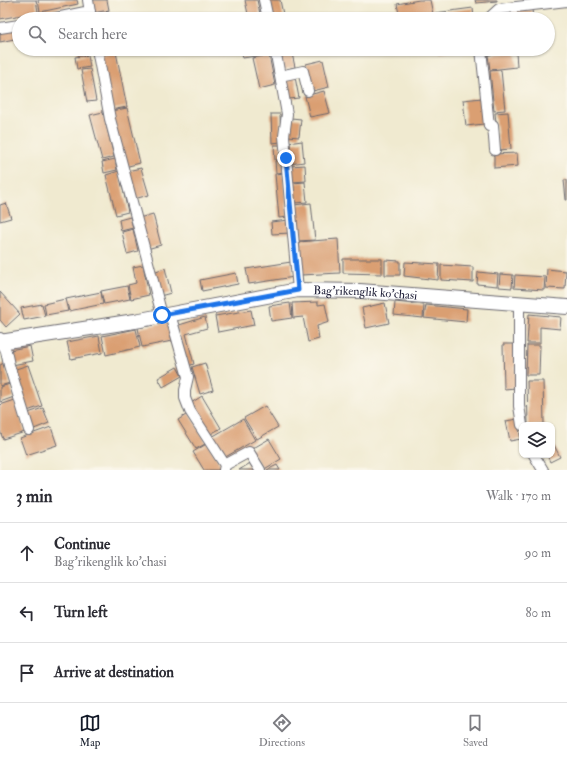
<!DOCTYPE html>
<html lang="en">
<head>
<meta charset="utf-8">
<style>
	:root { --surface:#fff; --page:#f2f2f3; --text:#2b2b33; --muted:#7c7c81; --line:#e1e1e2; --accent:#111827 }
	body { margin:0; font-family:"IM FELL Double Pica",serif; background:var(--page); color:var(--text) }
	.controls { position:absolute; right:12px; bottom:12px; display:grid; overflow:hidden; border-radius:8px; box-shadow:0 1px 3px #0004 }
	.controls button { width:36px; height:36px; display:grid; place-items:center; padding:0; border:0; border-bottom:1px solid var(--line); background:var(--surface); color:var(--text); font:20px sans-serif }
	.stop { position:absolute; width:12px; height:12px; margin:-9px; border:3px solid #1a73e8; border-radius:50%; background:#fff }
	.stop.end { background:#1a73e8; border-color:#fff; box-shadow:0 1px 4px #0008 }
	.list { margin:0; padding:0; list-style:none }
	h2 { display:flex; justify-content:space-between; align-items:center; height:52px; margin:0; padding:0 16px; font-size:17px }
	h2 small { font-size:13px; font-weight:400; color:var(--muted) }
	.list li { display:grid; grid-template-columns:26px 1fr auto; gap:12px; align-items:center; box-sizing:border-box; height:60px; padding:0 16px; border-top:1px solid var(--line) }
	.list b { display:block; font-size:15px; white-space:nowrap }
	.list p { margin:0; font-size:13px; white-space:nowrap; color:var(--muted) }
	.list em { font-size:13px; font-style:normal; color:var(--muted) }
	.icon { flex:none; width:22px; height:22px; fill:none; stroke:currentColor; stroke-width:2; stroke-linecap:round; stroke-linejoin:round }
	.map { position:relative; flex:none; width:567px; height:470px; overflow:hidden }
	.search { position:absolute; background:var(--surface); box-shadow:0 1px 3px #0004; left:12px; right:12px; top:12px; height:44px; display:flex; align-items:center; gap:10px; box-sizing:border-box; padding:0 14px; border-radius:22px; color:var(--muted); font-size:15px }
	.sheet { height:232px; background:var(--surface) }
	nav { display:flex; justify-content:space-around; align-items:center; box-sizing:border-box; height:56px; border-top:1px solid var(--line); background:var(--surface); font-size:11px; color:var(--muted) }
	nav a { display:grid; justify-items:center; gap:2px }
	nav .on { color:var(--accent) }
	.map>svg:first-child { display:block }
	.building { fill:#da9f72 }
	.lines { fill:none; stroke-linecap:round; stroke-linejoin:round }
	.street-casing { stroke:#6a686f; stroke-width:12 }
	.secondary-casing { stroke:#6a686f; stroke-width:16 }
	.street { stroke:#fff; stroke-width:10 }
	.secondary { stroke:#fff; stroke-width:14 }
	.route { stroke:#1a73e8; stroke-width:5 }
	.labels { text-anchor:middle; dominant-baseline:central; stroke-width:4; stroke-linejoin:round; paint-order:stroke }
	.street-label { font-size:12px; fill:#22223b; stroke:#fbf7ec }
</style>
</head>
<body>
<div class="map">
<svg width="567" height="470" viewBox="0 0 567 470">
	<rect width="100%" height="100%" fill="#fbf7ec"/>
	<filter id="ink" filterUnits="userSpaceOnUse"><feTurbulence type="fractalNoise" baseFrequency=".025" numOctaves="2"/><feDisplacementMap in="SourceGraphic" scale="8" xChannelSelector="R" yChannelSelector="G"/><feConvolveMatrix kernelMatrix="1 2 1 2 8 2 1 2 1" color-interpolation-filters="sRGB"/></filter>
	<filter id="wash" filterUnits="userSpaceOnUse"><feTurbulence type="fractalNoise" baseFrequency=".012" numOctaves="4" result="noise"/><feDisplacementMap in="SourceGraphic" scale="16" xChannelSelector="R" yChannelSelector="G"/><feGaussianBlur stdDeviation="0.9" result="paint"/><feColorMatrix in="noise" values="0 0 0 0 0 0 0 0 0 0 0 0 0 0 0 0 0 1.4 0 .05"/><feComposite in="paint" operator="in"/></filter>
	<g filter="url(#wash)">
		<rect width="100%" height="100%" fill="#f0ead0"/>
		<g id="blocks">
			<!-- building -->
			<path class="building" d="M12,0H36L38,12L0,19V2Z
				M38,0H77L78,4L40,12Z
				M90,0H107L109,10L93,13Z
				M245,0H257L261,19H249Z
				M267,0H280L284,19H272Z
				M419,0H430L434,19H400L397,4Z
				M475,0H497V1L476,3Z
				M473,8L474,19H436L435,13Z
				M532,9L533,19H506L505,12Z
				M109,12L110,19H94L93,15Z
				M19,28V38L0,42V31Z
				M77,49H87L88,54L78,55Z
				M100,49H116V51L100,54Z
				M241,49H268V54L243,58Z
				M279,49H291L295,67L283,70Z
				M439,49H466V50L439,53Z
				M116,52L127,107L111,110L101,55Z
				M516,52L517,67L490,70L488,55Z
				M88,55L90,67L77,69L75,57Z
				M269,55L275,85L259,89L252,58Z
				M323,60L329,87L313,91L306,64Z
				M90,69L96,101L87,102L81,70Z
				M501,70L505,110L494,111L490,71Z
				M295,77L299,98L289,99L285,79Z
				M324,91L330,113L310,117L305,96Z
				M482,98L484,124L466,126L463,100Z
				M127,108L140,163L125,167L111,111Z
				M103,112L114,157L102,160L90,115Z
				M508,112L511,149L499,150L495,113Z
				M271,114H280L281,142L272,143Z
				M291,118L301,119L299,137L288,136Z
				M302,141L304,162L290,164L288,143Z
				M274,145H281L282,160H275Z
				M517,153L518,166L494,168V154Z
				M115,159L117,170L104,173L102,162Z
				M282,160L284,172L276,173L275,161Z
				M305,165L306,181L292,182L290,166Z
				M141,168L149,195L134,199L127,171Z
				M119,171L128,212L116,215L106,175Z
				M284,173L288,217L279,218L275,174Z
				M564,180H567V200H566Z
				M305,182L307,202L294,203L292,183Z
				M6,203L11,218L0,221V205Z
				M311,203L315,240L298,241L294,205Z
				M153,214L161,245L147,249L139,218Z
				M130,217L133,228L121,231L119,220Z
				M289,220L290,233L272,234L271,222Z
				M133,229L138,251L127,254L122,232Z
				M338,239L340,273L301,275L298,242Z
				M343,259H382V274L343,273Z
				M385,260L400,261V275H385Z
				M291,262L294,277L249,284L246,269Z
				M405,262L439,264L438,280L404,276Z
				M143,265L149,295L131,299L128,285L136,283L133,267Z
				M441,265L473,267V282L441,280Z
				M165,268L171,293L160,296L153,272Z
				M547,269L566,271L565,289L546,288Z
				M478,272L498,274L497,286L477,284Z
				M236,273L238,284L202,291L200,280Z
				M500,274L513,275L512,288L499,287Z
				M515,275L545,277L544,290L514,288Z
				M127,286L130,299L104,304L101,291Z
				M0,292L20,314L6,327L0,320Z
				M101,292L103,304L69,311L66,299Z
				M65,299L68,311L46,315L44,304Z
				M318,302V305L325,304L329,322L317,326L319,339L308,342L303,317L293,318L292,303Z
				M395,302L424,305L423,318L394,315Z
				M290,303L292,318L271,321L269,306Z
				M385,303L389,323L366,328L362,308Z
				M42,304L45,316L24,320L21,308Z
				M426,305L467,309L466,322L424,318Z
				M251,310L254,325L218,332L215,316Z
				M529,314L561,317L560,329L540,327V343H527Z
				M205,317L207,328L186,334L194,364L188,366L176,326Z
				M168,322L172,341L142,347L138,328Z
				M136,329L140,347L106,355L102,336Z
				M99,336L102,353L71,359L67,342Z
				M503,344H515L516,388L504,389Z
				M527,345H540L539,375H526Z
				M30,346L33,361L12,365L10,350Z
				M4,363L10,383L0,386V365Z
				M205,363L213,390L200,394L192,367Z
				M28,365L42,406L27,411L13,370Z
				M177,367L182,376L163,387L158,378Z
				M527,381H543L544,424L528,425Z
				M10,384L14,397L0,402V387Z
				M202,396L221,428L209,435L191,403Z
				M15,400L25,432L3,439L0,431V405Z
				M265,406L278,427L257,439L244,418Z
				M43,408L49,423L34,429L28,413Z
				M189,413L207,443L196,449L178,420Z
				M243,419L255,440L222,459L210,438Z
				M517,419L521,439L510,441L506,421Z
				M51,427L57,445L26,455L20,438Z
				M269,439L281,459L263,470L250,450Z
				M552,441L560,457L550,462L547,455H552Z
				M208,443L223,469L221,470H204L193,452Z
				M252,462L257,470H239Z
				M277,465L280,470H267Z"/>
		</g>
	</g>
	<g filter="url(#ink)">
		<use href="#blocks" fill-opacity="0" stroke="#6a686f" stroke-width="1"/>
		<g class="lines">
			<defs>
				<path id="street" d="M88,0L91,19
					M264,0L268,19
					M51,19L90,11
					M488,19L499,9L567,1
					M0,28L19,25
					M97,49L110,119L162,315
					M275,49L287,114L284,136L298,290
					M481,49L489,126L493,125L495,150
					M280,76L303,71L308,91
					M519,303V406L522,425
					M170,314L188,377L185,390V398L190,411L225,465L224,470
					M0,338L6,351L9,365L29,430
					M534,455L543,470
					M225,465L249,452L260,470"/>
				<g id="secondary">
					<path id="s1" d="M0,342L135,321L298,290L360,291L567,307"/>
				</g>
			</defs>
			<!-- street casing -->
			<use href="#street" class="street-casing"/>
			<!-- secondary casing -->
			<use href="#secondary" class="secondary-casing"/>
			<!-- street -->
			<use href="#street" class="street"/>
			<!-- secondary -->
			<use href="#secondary" class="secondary"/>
		</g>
	</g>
	<g class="lines" filter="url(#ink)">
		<!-- route -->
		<path class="route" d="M162,315L298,290L286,158"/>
	</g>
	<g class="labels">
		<!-- street labels -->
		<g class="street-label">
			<text stroke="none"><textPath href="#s1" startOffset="370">Bag'rikenglik ko'chasi</textPath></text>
		</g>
	</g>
</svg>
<div class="controls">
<button><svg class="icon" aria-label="layers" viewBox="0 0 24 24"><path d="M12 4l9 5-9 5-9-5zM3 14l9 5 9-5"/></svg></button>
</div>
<div class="stop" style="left:162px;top:315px"></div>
<div class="stop end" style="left:286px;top:158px"></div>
<div class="search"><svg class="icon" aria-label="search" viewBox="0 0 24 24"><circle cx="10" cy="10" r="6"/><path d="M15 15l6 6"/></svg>Search here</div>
</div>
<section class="sheet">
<h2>3 min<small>Walk · 170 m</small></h2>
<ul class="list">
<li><svg class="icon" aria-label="ahead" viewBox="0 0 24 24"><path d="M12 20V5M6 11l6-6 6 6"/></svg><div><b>Continue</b><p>Bag'rikenglik ko'chasi</p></div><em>90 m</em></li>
<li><svg class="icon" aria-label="left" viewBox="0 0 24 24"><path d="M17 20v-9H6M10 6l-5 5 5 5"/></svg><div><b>Turn left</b></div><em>80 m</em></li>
<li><svg class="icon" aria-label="arrive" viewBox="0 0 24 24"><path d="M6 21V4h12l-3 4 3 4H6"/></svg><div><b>Arrive at destination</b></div></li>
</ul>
</section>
<nav>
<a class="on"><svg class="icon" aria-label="map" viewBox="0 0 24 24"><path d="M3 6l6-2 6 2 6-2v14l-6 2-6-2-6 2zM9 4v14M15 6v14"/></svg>Map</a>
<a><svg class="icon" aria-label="directions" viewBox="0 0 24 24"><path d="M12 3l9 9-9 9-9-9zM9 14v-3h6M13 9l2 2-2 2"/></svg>Directions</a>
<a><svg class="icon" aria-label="saved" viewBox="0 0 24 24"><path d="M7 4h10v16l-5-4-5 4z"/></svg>Saved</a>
</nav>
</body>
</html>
